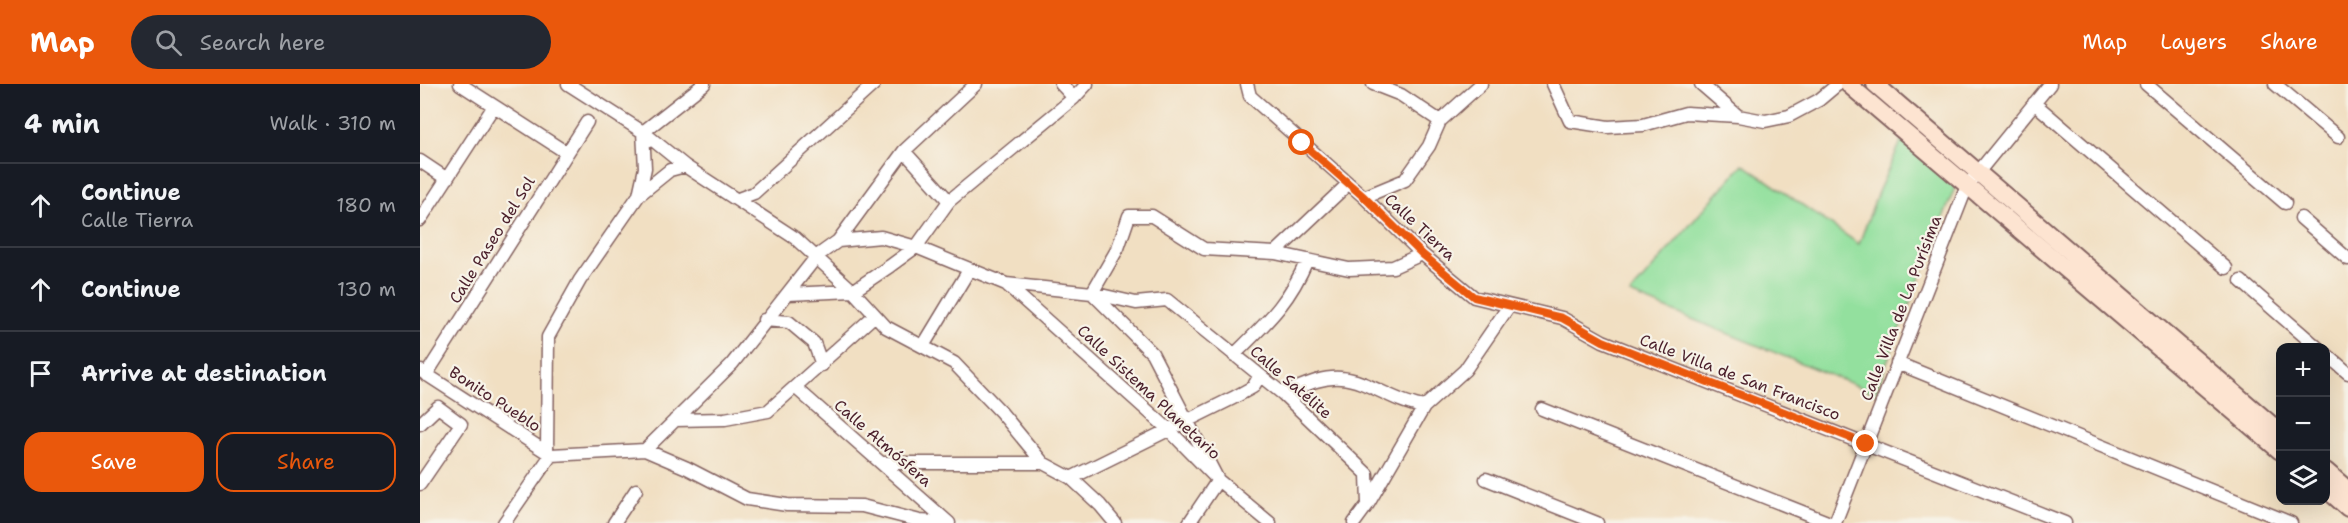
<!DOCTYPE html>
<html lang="en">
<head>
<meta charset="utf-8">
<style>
	:root { --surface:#171b24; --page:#242831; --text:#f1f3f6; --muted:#9ea1a6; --line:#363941; --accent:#ea580c }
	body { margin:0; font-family:"Shantell Sans",sans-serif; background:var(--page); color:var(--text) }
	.controls { position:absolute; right:18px; bottom:18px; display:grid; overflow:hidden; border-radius:12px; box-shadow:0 6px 24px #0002 }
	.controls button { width:54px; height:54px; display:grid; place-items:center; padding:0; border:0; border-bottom:2px solid var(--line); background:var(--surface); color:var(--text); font:30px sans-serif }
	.stop { position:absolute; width:18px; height:18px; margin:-14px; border:4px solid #ea580c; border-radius:50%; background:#fff }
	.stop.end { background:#ea580c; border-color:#fff; box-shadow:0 2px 6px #0008 }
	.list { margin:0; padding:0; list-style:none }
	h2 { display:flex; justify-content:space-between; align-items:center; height:78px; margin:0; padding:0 24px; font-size:26px }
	h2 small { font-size:20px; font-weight:400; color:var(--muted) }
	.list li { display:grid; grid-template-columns:39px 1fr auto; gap:18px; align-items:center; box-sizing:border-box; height:84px; padding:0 24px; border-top:2px solid var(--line) }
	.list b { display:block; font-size:22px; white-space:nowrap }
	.list p { margin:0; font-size:20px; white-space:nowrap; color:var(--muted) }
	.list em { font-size:20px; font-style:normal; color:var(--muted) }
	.actions { display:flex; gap:12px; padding:18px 24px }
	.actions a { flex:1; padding:14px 0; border:2px solid var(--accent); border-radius:18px; text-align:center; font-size:21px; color:var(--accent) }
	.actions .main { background:var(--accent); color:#fff }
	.icon { flex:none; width:33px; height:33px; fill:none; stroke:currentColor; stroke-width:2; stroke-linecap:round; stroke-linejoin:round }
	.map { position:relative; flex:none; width:1928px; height:439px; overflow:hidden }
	header { display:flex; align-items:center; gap:36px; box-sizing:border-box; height:84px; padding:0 30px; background:var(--accent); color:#fff }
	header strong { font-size:28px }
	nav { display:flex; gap:33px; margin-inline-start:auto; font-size:21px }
	.search { width:420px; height:54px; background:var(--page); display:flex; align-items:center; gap:15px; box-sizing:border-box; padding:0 21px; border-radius:33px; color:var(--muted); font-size:22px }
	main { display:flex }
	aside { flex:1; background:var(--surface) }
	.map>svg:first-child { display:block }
	.green { fill:#93e09e; stroke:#6e8064; stroke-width:1.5 }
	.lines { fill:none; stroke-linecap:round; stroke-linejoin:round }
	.street-casing { stroke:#846260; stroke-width:15 }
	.secondary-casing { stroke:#846260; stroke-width:20 }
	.street { stroke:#fff; stroke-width:12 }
	.secondary { stroke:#fde4d1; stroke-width:16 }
	.route { stroke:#ea580c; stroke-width:8 }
	.labels { text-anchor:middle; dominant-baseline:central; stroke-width:4.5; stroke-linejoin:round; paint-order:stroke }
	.street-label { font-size:16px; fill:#4a1f2b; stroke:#f7f3e8 }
</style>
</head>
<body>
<header>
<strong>Map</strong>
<div class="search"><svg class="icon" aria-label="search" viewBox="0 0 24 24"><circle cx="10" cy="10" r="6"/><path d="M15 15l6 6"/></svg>Search here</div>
<nav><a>Map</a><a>Layers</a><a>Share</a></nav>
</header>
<main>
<aside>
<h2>4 min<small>Walk · 310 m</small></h2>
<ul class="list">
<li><svg class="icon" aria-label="ahead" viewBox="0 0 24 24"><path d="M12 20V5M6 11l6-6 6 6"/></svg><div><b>Continue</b><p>Calle Tierra</p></div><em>180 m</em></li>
<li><svg class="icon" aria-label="ahead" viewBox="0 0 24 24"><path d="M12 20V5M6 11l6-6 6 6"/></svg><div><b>Continue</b></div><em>130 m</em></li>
<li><svg class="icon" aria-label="arrive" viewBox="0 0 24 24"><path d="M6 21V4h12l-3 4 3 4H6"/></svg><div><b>Arrive at destination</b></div></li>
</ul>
<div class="actions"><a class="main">Save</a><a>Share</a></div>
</aside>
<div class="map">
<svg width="1928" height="439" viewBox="0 0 1928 439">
	<rect width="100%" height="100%" fill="#f7f3e8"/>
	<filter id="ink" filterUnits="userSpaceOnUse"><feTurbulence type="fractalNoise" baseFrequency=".0167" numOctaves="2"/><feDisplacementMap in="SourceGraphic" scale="12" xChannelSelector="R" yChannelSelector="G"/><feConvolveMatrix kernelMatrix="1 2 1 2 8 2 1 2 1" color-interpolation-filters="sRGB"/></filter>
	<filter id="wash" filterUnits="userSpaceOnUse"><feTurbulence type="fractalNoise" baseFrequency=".008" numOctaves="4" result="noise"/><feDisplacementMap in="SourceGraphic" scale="24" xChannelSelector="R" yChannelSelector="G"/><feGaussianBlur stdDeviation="1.35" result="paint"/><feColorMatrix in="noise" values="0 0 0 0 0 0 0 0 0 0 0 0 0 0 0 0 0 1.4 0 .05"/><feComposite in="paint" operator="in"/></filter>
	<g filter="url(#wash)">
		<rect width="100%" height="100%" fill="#f1dfc2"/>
		<!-- green -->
		<path class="green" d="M1482,56L1536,101L1455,309L1210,210L1323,80L1439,160L1458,108Z"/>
	</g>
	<g filter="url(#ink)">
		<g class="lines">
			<defs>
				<path id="street" d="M40,0L147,69
					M148,0L223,48L265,82L375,154L433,207L466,243L534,279L580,327L623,379L651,394L680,421L695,439
					M641,0L654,14
					M827,0L830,12L944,113L1002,170L1054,213L1142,234L1183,257L1645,439
					M953,0L981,11L1020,37
					M1133,0L1150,37L1188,43L1223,41L1266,29L1318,32L1345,37L1369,32L1399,16L1418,0
					M1281,0L1318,32
					M1726,0L1865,119
					M1855,0L1918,53
					M1614,19L1806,184
					M223,48L284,0
					M484,67L529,117
					M0,77L27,95
					M219,111L250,86L265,82
					M944,113L985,96L1009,62L1020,37L1061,0
					M318,115L334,109L454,0
					M1881,134L1928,175
					M0,136L74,22
					M418,157L461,153L496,163L586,200L672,209L732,269L798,396L769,439
					M855,169L928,100
					M1821,197L1898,264
					M586,200L748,345L798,396L850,439
					M368,210L433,207L470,182L496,163L529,117L654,14L667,0
					M344,236L369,238L394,259L402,281
					M503,262L549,186
					M1906,270L1928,289
					M814,271C846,239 869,219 887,176
					M1477,279L1871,439
					M1,287L131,371
					M6,291L167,38
					M376,304L529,439
					M863,310C881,303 901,292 921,294C948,296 975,319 1004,323
					M1122,325L1410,439
					M255,336L305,335L348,327L455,231
					M0,340L18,323L41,340L0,400
					M225,366L312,280L397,172L418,157L484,67L556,0
					M127,369L128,253L160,196L219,111L225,84L223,48
					M131,371L225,366L267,384L327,415L367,421L442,422L500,437L528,439
					M461,379H623
					M651,394L813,314L833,303L839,293
					M1066,395L1177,439
					M948,420L947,390L863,310L747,216L716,219L672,209L698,164L709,132H732L784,165L855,169L929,185L973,183L1002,170
					M84,439L131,371
					M194,439L216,406
					M934,439L948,420L1004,323L1045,286L1089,222
					M1415,439L1547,102L1630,0"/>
				<path id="secondary" d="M1428,0L1860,367
					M1455,0L1860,348
					M1906,387L1928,406
					M1906,405L1928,424"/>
			</defs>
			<!-- street casing -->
			<use href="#street" class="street-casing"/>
			<!-- secondary casing -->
			<use href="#secondary" class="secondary-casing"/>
			<!-- street -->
			<use href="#street" class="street"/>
			<!-- secondary -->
			<use href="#secondary" class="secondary"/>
		</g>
	</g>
	<g class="lines" filter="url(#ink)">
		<!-- route -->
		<path class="route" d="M882,59L944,113L1002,170L1054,213L1142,234L1183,257L1446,360"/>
	</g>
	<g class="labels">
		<!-- street labels -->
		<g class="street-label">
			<text transform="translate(1000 143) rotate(43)">Calle Tierra</text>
			<text transform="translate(72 156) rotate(-58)">Calle Paseo del Sol</text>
			<text transform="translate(1481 224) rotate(-69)">Calle Villa de La Purísima</text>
			<text transform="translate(1320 293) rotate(21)">Calle Villa de San Francisco</text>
			<text transform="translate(871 298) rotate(41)">Calle Satélite</text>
			<text transform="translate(729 308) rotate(43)">Calle Sistema Planetario</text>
			<text transform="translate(75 315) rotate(33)">Bonito Pueblo</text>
			<text transform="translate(463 359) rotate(41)">Calle Atmósfera</text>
		</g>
	</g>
</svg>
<div class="controls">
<button>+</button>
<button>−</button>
<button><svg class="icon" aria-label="layers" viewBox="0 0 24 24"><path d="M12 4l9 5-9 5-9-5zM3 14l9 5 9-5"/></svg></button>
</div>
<div class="stop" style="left:882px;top:59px"></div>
<div class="stop end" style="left:1446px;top:360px"></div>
</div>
</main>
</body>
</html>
